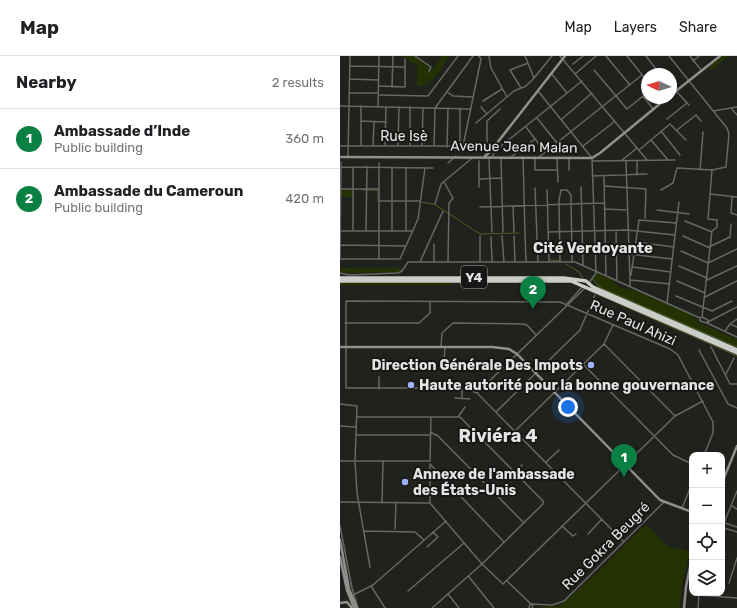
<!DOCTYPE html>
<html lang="en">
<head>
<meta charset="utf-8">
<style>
	:root { --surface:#fff; --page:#f2f2f2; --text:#202124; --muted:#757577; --line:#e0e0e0; --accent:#0b8043 }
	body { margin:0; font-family:Rubik,sans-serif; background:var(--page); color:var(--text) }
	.controls { position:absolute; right:12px; bottom:12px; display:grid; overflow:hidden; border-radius:8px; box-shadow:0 4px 16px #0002 }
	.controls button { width:36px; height:36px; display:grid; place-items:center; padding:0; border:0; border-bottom:1px solid var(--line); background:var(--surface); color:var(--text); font:20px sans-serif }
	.compass { position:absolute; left:301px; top:12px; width:36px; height:36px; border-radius:50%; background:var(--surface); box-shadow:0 4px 16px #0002; rotate:274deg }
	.you { position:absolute; left:228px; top:351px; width:14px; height:14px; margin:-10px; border:3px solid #fff; border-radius:50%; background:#1a73e8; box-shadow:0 0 0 6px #1a73e833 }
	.badge { display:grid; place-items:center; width:26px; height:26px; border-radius:50%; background:var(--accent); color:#fff; font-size:13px; font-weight:700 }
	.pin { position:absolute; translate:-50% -33px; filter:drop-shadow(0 1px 2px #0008) }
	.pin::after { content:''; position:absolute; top:21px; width:14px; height:12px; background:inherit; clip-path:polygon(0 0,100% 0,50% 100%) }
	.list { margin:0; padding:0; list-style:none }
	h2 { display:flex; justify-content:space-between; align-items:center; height:52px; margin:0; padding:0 16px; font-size:17px }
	h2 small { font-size:13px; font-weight:400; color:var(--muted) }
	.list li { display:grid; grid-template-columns:26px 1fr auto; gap:12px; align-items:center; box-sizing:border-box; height:60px; padding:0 16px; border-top:1px solid var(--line) }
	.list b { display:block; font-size:15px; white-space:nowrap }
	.list p { margin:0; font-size:13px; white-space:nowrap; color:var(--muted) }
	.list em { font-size:13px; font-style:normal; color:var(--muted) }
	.icon { flex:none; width:22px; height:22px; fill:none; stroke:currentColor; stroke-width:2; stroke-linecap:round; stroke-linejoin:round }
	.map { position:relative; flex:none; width:397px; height:552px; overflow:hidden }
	header { display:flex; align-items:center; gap:24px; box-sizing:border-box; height:56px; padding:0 20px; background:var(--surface); border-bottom:1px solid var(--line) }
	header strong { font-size:19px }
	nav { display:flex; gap:22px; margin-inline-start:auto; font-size:14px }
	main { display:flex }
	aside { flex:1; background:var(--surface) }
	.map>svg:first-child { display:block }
	.green { fill:#253103 }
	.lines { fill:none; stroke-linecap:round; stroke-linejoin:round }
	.stream { stroke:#4f5f24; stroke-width:1 }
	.street { stroke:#676866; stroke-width:1.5 }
	.secondary { stroke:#90918e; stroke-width:2.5 }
	.highway { stroke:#cbcdc8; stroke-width:3.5 }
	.poi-dot { fill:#a0b3fd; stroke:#171815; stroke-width:1.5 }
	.labels { text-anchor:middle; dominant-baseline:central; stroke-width:4; stroke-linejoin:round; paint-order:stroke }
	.shield { fill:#171815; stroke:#a6a8a4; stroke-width:1 }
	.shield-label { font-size:13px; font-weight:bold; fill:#e4e5e2 }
	.street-label { font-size:14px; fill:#e4e5e2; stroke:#171815 }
	.poi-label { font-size:14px; font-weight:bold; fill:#e4e5e2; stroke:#171815; text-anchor:start }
	.neighbourhood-label { font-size:15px; font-weight:bold; fill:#e4e5e2; stroke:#171815 }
	.district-label { font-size:18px; font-weight:bold; fill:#e4e5e2; stroke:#171815 }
</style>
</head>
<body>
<header>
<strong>Map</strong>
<nav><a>Map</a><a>Layers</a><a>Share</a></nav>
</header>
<main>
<aside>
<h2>Nearby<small>2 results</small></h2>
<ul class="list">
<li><span class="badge">1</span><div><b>Ambassade d’Inde</b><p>Public building</p></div><em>360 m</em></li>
<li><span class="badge">2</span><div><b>Ambassade du Cameroun</b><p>Public building</p></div><em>420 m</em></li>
</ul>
</aside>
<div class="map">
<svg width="397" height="552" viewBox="0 0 397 552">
	<rect width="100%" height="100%" fill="#20221e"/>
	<!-- green -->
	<path class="green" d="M62,0H74L93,14L102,0H109C101,12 93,31 77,30V10Z
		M382,0H388L371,14L368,11Z
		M2,134H12V141H2Z
		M0,212H62L58,216L10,217L0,215Z
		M257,217L273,224L274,228L287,234L288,232C304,238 353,254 359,267L397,283V291L258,230L253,223Z
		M112,225L110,229H0V226Z
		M306,468L327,490L350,495L342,531L340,552H196L221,549L261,513Z"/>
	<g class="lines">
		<!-- stream -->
		<path class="stream" d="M23,134H38V139
			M38,145V140
			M80,146L94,148L140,178L179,177
			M210,204L221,205
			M226,208L239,216L243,222
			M253,223L259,231L397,291
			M248,234L254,237
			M257,238L397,300"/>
		<!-- street -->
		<path class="street" d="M75,0L91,11L89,16
			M149,0L151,12L167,41
			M185,0L194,22
			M220,0L307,104
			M266,0L290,29
			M287,0L307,25
			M306,0L320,18
			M350,0L361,14
			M353,5L359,0
			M233,8L243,0
			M10,10L65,11
			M254,14L287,53L307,37
			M211,17L227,37
			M235,18L256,0
			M10,23L38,24
			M39,30L65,31V3
			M52,31L53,0
			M181,32L170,14L188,7
			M331,33L334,37
			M198,35L252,102L256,217L249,227
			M336,35L349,49
			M107,36L113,40L133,41
			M10,37H38
			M39,39L88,40L118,0
			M303,40L313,53
			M143,45L162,33
			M0,50L131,53
			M38,51L39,0
			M141,51L147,58
			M392,53L397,59
			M373,55L397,51
			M197,62L217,87
			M222,63L252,37
			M327,63L347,47
			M21,65L46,66
			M136,67L174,35L186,30L194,22L212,0
			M186,71L205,96
			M337,74L356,59L361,65
			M321,75L340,99
			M311,84L328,104
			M0,90H123L141,3L139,0
			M21,90V50
			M33,90L34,66
			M45,90L46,51
			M58,90L59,51
			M70,90V51
			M82,90L83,52
			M94,90L95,52L133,0
			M120,90V52
			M243,90L274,66
			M107,91L108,52
			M299,94L330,68L346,84
			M147,97V65L160,53
			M8,100L10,0
			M152,101L156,94L242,25
			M171,101L195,83
			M183,101L185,177
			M195,101V114H217
			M199,101L302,19
			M161,102L163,176
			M217,102L218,126
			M149,103L152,176
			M139,105V123L161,122
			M252,105L335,104
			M281,105L297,92
			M286,105L290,224L330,228
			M297,105V119
			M108,107L116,100
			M1,111L93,112
			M229,114V102
			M360,114L363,76
			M252,120L307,118
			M264,120L266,220
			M139,123V131
			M104,126L113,142L109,147L108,206
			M264,130L306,133L305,162
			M241,131L243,209
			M195,132L198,206
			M1,133H39
			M207,134L209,206
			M321,134L333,127L337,112L372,114L386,111L389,78L387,72L329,0
			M370,138L397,141
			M392,141L391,157L397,159
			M39,145H80
			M95,148L101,128L131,103
			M173,150L174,176
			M140,151L264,147
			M264,153L286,154
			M317,154L349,158
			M345,165L372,176
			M0,175H72
			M13,175V111
			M26,175L27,111
			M52,175V112
			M66,175V112
			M276,175L277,225
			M208,176L287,174L335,179
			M185,178L186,206
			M140,180V206
			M162,180L164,206
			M174,180L175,206
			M343,180L370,192
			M151,181L152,205
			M296,186L334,191
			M0,189L65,190
			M371,190L390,181L391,168
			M341,195L368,207L397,193
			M289,198L332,203
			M0,203H60L78,163L85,112
			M0,203L1,106
			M39,203V107
			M80,206L103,155
			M94,206V188
			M220,206L219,144L221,134H227L231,139L232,206
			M339,210L367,222
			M292,211L331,216
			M0,217L9,219L58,217L62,215L68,206H235L360,262
			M291,219L299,164L336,167
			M367,224L397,210
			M337,225L365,237
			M290,231V223
			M336,240L372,255L392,245
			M365,241L397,225
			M327,247L339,146
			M226,249L242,231
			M362,261L372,175L377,171V164L368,163L372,114
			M362,261L368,264L367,267L360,265V262Z
			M368,266L397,251
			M5,267H79L90,257V246
			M367,267L397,281
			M390,268L397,271
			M385,275L390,268L397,263
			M264,288L335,360
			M101,291L102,277L113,267L182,268L187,269L196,279
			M371,291L390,328H397
			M359,294L388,348L397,352
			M104,304L105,291
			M243,308L333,399L352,408
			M386,318L394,302
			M39,333V321
			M137,337L245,232
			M122,341V332
			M115,342L130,343
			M0,348L17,350L15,405L17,437L30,511
			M156,356L240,274L255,239
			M17,361H120L203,445V448L142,508L92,552
			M118,361L125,351
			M0,370L16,371
			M175,375L264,288L273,269
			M90,376L98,380L184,467
			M16,379H90
			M0,405H90
			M90,405L91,361
			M206,406L219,394
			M90,408L164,486
			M175,417L182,409
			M0,446L90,447L142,508L163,528L335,360L363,345
			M42,446L43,406
			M90,447V409
			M392,450L397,453
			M342,452L352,428
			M382,466L397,471
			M384,467L397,435
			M0,470L12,532L18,552
			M222,470L233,480L236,478
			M55,473L56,446
			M382,474L384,472L397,476
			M24,475L75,476L84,484
			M248,478L262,463
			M284,486L137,337L124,332H6V245L220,246L330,293L338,299L373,366V377L364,399
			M87,491L98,481L93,476
			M129,521L154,552
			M167,525L191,548
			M389,527L397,502
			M31,530L45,552
			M68,535L124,487
			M108,538L119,552
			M13,539L33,529L106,465
			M359,539L397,542
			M192,548L212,549L224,545L324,446
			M189,552L190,548L193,549L192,552
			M358,552L359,537"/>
		<!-- secondary -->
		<path class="secondary" d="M331,39L380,0
			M145,100L150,96L225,0
			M0,101L252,102L260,97L327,42
			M0,291H152L169,293L177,298L320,444L352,456
			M382,427L397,390
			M0,484L9,533L17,552
			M0,501L7,534L14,552
			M0,547L7,546L11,551
			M344,552L346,531L352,501"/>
		<!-- highway -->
		<path class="highway" d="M0,222H224L246,225L253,231L397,294
			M0,225H231L397,297"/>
	</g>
	<!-- markers -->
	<g class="poi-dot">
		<circle cx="251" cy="309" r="4"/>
		<circle cx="71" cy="329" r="4"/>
		<circle cx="65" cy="426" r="4"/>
	</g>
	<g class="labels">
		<!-- shield labels -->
		<rect class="shield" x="121" y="210" width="26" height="22" rx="3"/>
		<g class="shield-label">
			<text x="134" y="221">Y4</text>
		</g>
		<!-- street labels -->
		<g class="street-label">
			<text x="64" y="80">Rue Isè</text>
			<text transform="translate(174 91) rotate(1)">Avenue Jean Malan</text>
			<text transform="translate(293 267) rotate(24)">Rue Paul Ahizi</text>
			<text transform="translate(266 490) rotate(-45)">Rue Gokra Beugré</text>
		</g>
		<!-- poi labels -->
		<g class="poi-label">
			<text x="243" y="309" text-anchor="end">Direction Générale Des Impots</text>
			<text x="79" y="329">Haute autorité pour la bonne gouvernance</text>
			<text x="73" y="418">Annexe de l'ambassade<tspan x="73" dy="16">des États-Unis</tspan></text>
		</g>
		<!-- neighbourhood labels -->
		<g class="neighbourhood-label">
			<text x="253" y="192">Cité Verdoyante</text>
		</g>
		<!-- district labels -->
		<g class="district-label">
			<text x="158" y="380">Riviéra 4</text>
		</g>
	</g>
</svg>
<div class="controls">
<button>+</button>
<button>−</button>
<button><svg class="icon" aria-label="locate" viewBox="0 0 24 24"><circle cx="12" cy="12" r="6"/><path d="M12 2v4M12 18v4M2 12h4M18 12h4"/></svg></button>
<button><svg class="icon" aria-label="layers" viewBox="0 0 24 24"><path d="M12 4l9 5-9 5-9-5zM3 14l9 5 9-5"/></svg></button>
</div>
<svg class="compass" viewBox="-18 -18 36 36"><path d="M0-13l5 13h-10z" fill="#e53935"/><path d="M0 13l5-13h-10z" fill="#757577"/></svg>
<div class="you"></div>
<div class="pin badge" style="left:284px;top:421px">1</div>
<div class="pin badge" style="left:193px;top:253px">2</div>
</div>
</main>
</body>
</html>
